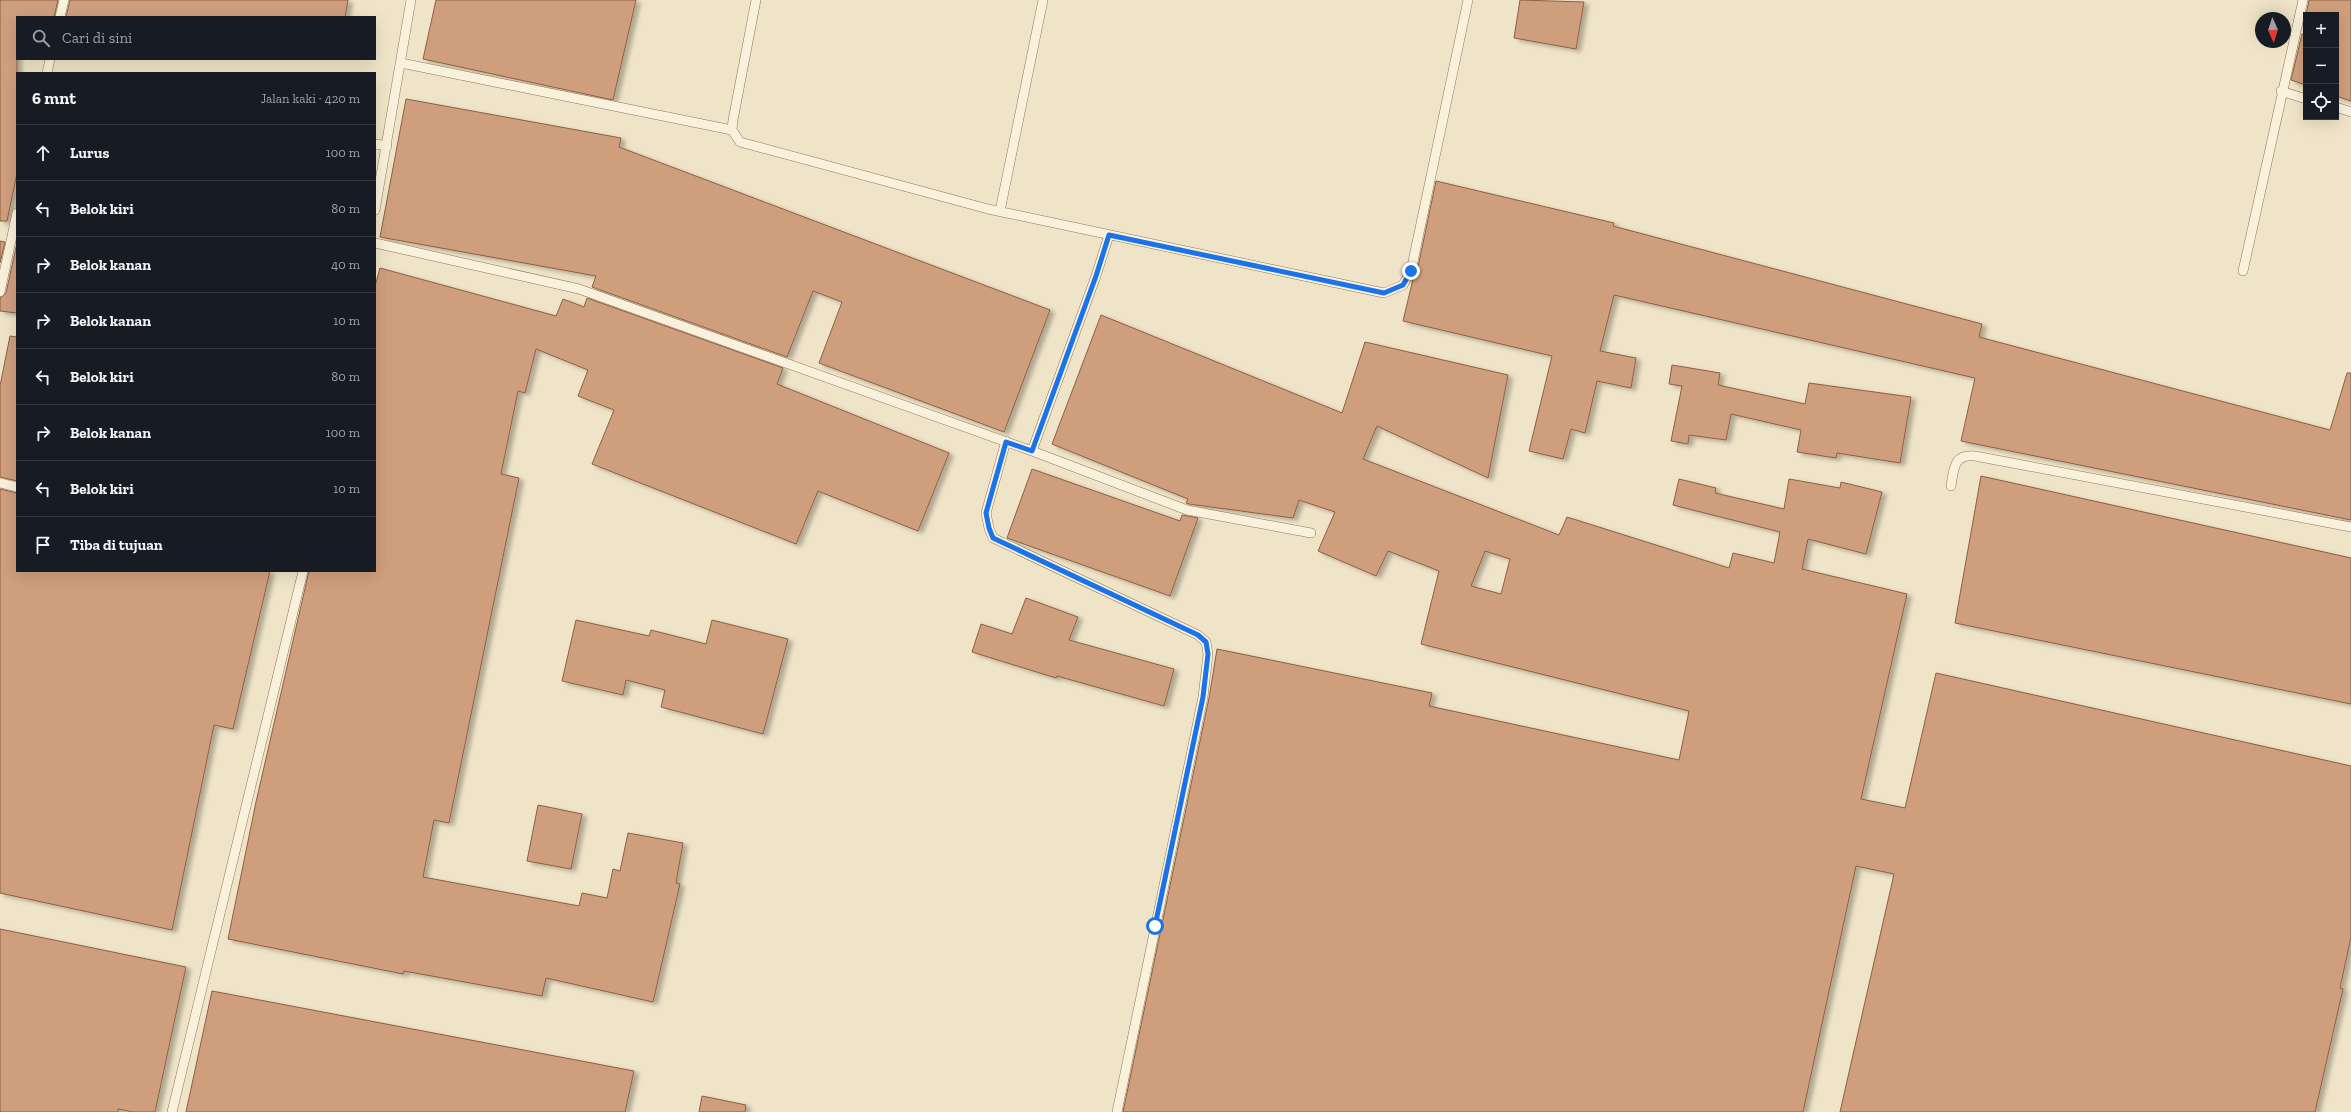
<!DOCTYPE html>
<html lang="id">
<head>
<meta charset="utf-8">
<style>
	:root { --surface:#171b24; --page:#20242c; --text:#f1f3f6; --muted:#9ea1a6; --line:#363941 }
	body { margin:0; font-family:"Zilla Slab",serif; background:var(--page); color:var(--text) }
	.controls { position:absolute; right:12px; top:12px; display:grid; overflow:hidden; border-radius:0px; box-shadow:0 4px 16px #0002 }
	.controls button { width:36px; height:36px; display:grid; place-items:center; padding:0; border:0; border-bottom:1px solid var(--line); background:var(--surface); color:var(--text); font:20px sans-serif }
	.compass { position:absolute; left:2255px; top:12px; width:36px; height:36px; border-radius:50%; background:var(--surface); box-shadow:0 4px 16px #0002; rotate:177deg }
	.stop { position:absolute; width:12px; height:12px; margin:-9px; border:3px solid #1a73e8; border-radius:50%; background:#fff }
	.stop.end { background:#1a73e8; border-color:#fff; box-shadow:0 1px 4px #0008 }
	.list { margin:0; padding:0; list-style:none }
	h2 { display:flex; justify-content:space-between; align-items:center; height:52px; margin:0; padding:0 16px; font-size:17px }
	h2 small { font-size:13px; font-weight:400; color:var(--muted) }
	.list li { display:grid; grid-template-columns:26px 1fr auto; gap:12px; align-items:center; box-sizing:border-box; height:56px; padding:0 16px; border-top:1px solid var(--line) }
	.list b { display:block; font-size:15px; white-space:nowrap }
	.list em { font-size:13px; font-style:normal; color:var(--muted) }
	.icon { flex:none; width:22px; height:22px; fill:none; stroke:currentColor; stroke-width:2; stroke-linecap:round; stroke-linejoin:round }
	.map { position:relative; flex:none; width:2351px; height:1112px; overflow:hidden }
	.search { position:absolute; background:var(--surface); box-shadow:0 4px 16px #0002; left:16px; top:16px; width:360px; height:44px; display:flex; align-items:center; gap:10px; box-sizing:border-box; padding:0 14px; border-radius:0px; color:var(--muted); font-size:15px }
	.panel { position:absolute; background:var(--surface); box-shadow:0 4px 16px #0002; left:16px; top:72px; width:360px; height:500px; border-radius:0px }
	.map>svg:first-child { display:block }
	.building { fill:#cf9f7d; stroke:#8d5f41; fill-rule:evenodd; filter:url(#shadow) }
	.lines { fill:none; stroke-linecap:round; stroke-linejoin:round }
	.lane-casing { stroke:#8d765c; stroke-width:10 }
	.lane { stroke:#faf1dc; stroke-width:9 }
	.route { stroke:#1a73e8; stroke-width:5 }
</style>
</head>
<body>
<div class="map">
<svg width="2351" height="1112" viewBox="0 0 2351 1112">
	<defs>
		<filter id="shadow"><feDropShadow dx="4.5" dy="2.5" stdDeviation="2" flood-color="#0004"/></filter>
	</defs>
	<rect width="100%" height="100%" fill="#f0e4c8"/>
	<!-- building -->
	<path class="building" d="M0,0H58L54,17H17V173L7,221H0Z
		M70,0H348L345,17H66Z
		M436,0H636L613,100L423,59Z
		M1520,0L1584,2L1576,49L1514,38Z
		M2309,0H2351V101L2336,96V15H2306Z
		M2302,34L2306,35V85L2291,80Z
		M406,99L621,138L619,147L1050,310L1004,432L819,363L842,302L813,291L787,357L592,287L596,276L380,237Z
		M1436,181L1614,223L1613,226L1982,324L1979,337L2330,430L2347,373H2351V520L1961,441L1975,378L1614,295L1600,351L1636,358L1631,388L1597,381L1585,433L1571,429L1563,459L1529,451L1552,356L1403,321L1413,279L1417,272Z
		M0,241L5,242L0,263Z
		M17,243V313L0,311V298L6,293Z
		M380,268L556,316L563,299L584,307L587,298L783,368L777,384L949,453L918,531L818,491L796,544L592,464L614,410L578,396L588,370L536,349L525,393L518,391L501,474L519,478L449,823L434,820L423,877L579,906L582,893L607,898L613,869L620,871L628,833L683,843L676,883L680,884L653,1002L546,978L542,996L404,971L403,974L228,939L256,802L309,571H375V286Z
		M1101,315L1342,413L1365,342L1508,375L1488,478L1377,426L1363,459L1559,535L1567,517L1729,568L1733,553L1774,563L1780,532L1673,505L1679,479L1716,488L1715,493L1784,509L1789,479L1840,488L1841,482L1882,492L1866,554L1808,539L1802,569L1907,594L1861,799L1905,808L1936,673L2351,766V937L2340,988L2343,989L2315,1112H1840L1894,874L1856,866L1803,1112H1123L1209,698L1217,649L1432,693L1429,706L1679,760L1689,711L1421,644L1439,571L1388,551L1376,576L1318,551L1335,512L1299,500L1293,518L1189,504L1186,503L1188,499L1052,444ZM1485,551L1510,559L1501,594L1471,586Z
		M10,336L17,337V481L0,477V386Z
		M1672,365L1720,373L1718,385L1805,404L1809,383L1911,397L1900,463L1837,453L1836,458L1797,452L1801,430L1731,414L1726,440L1689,435L1688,444L1671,441L1682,386L1669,384Z
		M1032,469L1180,521L1182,515L1198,518L1170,596L1007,538Z
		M1981,476L2351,558V704L1955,623Z
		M0,489L17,493V571H270L233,729L214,725L172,930L0,893Z
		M1026,598L1078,617L1069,640L1174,669L1164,706L1057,676L1056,678L972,652L981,624L1012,634Z
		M576,620L649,636L651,630L706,644L712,620L788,639L763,734L661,707L665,690L626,680L623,695L562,681Z
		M538,805L582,814L571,869L527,861Z
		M0,929L186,967L155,1112H133L118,1109V1112H0Z
		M212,991L634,1071L625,1112H186Z
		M702,1096L746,1105L745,1112H699Z"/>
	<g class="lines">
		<defs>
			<path id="lane" d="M756,0L733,120L732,130L740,142L988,209L1384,293L1403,285L1411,271L1468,0
				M60,17L64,0
				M401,63L732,130
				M47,73L50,59
				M2281,91L2306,99
				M2336,107L2351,112
				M375,144L387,146
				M375,210L411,0
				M1000,211L1043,0
				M375,243L579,289L1032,451L1187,510L1311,533
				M2243,271L2303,0
				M0,292L17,213
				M1006,441L986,513L989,528L993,538L1198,635L1206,642L1208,654L1203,697L1117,1112
				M1032,451L1096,276L1109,235
				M0,483L17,487
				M1951,486C1954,469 1953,454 1975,456L2351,527
				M172,1112L303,571"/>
		</defs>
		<!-- lane casing -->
		<use href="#lane" class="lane-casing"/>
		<!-- lane -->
		<use href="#lane" class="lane"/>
	</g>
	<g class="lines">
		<!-- route -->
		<path class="route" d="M1155,926L1203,697L1208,654L1206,642L1198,635L993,538L989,528L986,513L1006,442L1032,451L1096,276L1109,235L1384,293L1403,285L1411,271"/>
	</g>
</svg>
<div class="controls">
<button>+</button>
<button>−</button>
<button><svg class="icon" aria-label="locate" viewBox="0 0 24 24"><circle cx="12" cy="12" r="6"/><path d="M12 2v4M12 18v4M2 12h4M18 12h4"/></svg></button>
</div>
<svg class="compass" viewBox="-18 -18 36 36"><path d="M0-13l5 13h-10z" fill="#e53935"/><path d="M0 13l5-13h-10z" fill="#9ea1a6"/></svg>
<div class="stop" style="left:1155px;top:926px"></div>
<div class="stop end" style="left:1411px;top:271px"></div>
<div class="search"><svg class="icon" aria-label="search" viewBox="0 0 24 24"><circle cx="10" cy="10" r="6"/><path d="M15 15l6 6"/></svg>Cari di sini</div>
<section class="panel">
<h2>6 mnt<small>Jalan kaki · 420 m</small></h2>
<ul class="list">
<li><svg class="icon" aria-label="ahead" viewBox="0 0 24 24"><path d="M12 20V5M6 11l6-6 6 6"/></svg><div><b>Lurus</b></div><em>100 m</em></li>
<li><svg class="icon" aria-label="left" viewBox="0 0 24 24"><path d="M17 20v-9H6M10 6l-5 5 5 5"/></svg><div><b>Belok kiri</b></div><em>80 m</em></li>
<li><svg class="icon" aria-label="right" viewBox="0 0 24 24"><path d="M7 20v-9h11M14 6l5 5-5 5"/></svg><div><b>Belok kanan</b></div><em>40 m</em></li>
<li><svg class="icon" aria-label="right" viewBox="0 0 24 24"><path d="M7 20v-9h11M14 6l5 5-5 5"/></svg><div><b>Belok kanan</b></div><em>10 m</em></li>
<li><svg class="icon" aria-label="left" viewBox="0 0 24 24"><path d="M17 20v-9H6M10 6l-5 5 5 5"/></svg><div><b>Belok kiri</b></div><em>80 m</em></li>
<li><svg class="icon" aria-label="right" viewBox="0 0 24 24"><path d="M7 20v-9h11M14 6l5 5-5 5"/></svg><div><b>Belok kanan</b></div><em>100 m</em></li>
<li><svg class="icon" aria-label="left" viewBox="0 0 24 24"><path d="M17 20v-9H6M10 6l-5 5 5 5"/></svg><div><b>Belok kiri</b></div><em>10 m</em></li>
<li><svg class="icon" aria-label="arrive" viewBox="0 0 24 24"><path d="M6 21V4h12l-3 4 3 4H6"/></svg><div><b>Tiba di tujuan</b></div></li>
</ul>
</section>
</div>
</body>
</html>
